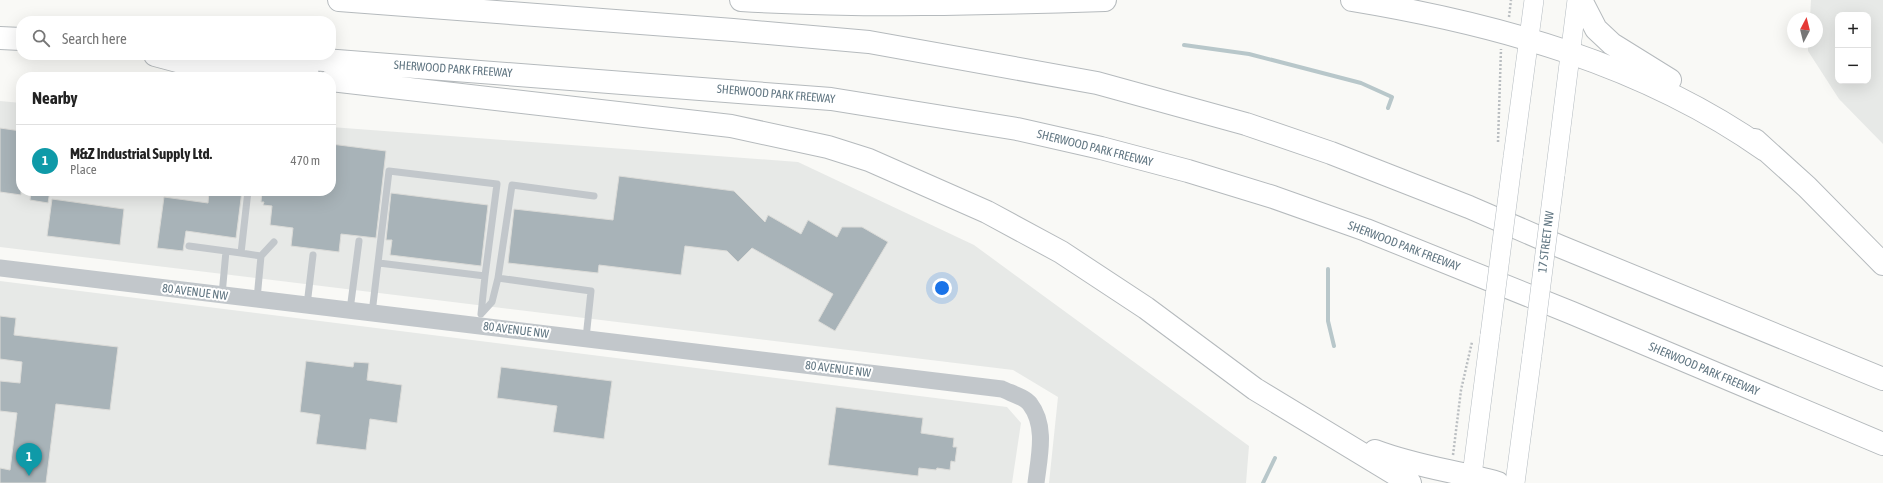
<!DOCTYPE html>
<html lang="en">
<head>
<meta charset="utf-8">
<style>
	:root { --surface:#fff; --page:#f2f2f2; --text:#222; --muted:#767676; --line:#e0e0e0; --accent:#ef4220 }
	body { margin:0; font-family:"Asap Condensed",sans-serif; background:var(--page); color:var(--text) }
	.controls { position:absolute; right:12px; top:12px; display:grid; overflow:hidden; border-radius:8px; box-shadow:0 4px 16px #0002 }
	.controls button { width:36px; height:36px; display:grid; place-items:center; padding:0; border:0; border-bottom:1px solid var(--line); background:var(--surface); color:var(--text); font:20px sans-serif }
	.compass { position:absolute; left:1787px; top:12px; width:36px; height:36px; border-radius:50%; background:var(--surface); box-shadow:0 4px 16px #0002; rotate:7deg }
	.you { position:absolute; left:942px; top:288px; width:14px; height:14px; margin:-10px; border:3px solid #fff; border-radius:50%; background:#1a73e8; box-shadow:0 0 0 6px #1a73e833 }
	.badge { display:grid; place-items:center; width:26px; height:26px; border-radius:50%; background:var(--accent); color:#fff; font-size:13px; font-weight:700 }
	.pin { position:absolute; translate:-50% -33px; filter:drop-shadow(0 1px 2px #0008) }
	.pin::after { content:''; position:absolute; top:21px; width:14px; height:12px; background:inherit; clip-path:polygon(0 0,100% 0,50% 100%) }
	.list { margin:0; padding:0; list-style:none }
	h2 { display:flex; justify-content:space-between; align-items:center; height:52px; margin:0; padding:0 16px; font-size:17px }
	h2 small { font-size:13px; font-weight:400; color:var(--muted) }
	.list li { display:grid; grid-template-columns:26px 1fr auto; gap:12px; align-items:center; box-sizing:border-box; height:72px; padding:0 16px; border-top:1px solid var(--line) }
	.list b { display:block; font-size:15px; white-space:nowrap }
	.list p { margin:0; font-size:13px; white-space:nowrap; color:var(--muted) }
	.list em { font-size:13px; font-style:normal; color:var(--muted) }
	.icon { flex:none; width:22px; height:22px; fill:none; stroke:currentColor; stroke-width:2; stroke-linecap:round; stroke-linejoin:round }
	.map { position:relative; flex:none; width:1883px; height:483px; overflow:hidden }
	.search { position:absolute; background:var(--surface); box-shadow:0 4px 16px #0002; left:16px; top:16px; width:320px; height:44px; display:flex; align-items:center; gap:10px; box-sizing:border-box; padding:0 14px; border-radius:16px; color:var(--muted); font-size:15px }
	.panel { position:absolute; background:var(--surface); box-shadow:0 4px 16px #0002; left:16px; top:72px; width:320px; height:124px; border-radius:16px }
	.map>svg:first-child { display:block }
	.built { fill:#e7e9e7; fill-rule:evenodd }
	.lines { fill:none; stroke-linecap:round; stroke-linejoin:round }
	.stream { stroke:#b8c7ca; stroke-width:4 }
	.building { fill:#a8b3b8; stroke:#dbdbd8 }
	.secondary-casing { stroke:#b4bbc0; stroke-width:20 }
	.motorway-casing { stroke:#b5babd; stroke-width:24 }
	.path { stroke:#babec1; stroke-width:2.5; stroke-dasharray:2 2; stroke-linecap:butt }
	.service { stroke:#c2c7cb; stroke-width:7 }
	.tertiary { stroke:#c2c7cb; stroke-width:17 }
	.secondary { stroke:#fff; stroke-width:19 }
	.motorway { stroke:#fff; stroke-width:22 }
	.secondary-bridge-casing { stroke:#b4bbc0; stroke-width:20; stroke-linecap:butt }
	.secondary-bridge { stroke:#fff; stroke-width:19 }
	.labels { text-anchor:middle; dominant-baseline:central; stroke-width:4; stroke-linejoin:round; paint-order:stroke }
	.street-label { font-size:12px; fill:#627783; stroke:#fff }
</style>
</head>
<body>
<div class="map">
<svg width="1883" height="483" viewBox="0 0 1883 483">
	<rect width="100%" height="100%" fill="#f9f9f6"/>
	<!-- built -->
	<path class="built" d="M1811,0H1883V144L1839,99L1808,51V42H1817V18H1810ZM1838,15H1868V81H1838Z
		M0,101L21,103V191H331V127L798,162L974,245L1249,446L1246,483H1049L1058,397L1013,370L0,247Z
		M0,281L1007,407L1021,423L1012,483H0Z"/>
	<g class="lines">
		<!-- stream -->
		<path class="stream" d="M1184,45L1249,54L1361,83L1392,97L1388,108
			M1328,269V321L1334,346
			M1263,483L1275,458"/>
	</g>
	<!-- building -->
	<path class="building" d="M0,128L21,131V195L0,192Z
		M331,144L386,151L376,238L341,234L339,252L291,246L293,228L270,225L272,206L263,205L264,202H261L262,191H331Z
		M619,176L734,191L765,222L768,215L801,234L808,220L837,237L842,227H862L888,242L835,331L818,321L833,294L752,248L738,262L727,251L685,246L681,275L599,265L598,273L508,263L514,209L613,220Z
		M31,191H50L48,203L30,200Z
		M209,191H242L236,238L186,231L183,251L157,248L164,197L208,203Z
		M391,193L488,205L481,266L390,255L392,240H386Z
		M52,199L124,209L120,245L47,236Z
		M0,316L16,318L14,335L118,347L110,410L56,404L46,483H0V468L10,470L17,413L0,411V381L20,383L22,362L0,359Z
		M306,361L353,367L354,362L369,363L367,380L402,385L397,423L370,419L366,450L316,444L320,415L300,412Z
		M501,367L612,381L604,439L553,432L557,406L497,398Z
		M836,407L923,418L921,433L954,438L953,447H957L955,462L951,461L950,470L937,468L936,470L919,468L918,476L828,465Z"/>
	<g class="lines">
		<defs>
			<path id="secondary" d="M1513,157L1534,0
				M1555,175L1577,0
				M1471,483L1490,335
				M1515,483L1532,355"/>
			<path id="motorway" d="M339,0L733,30L869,42L1097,83L1246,124L1331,153L1469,207L1559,246L1883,379
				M741,0C862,7 983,4 1105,0
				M1352,0C1497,24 1643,64 1765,150
				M1581,0L1596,29L1612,44L1670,80
				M0,38L21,39
				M155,55L185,63L309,77
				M259,55L831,99L1017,129L1101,148L1188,171L1273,197L1366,230L1572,313L1883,444
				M331,80L731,126L828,147L869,160L987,212L1061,252L1146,308L1255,389L1410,483
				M1755,140L1807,187L1883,264
				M1375,451C1417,467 1456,471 1498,483"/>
		</defs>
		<!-- secondary casing -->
		<use href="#secondary" class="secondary-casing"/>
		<!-- motorway casing -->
		<use href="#motorway" class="motorway-casing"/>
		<!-- path -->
		<path class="path" d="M1509,17L1511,0
			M1498,142L1501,49
			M1453,455L1461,390L1472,342"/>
		<!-- service -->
		<path class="service" d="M189,246L241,253L248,191
			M241,253L261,256
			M379,263L485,276L481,314
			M498,278L512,185L594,196
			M222,295L226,251
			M257,299L261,256L274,242
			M307,305L313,255
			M350,310L359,241
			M372,313L389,171L497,184L485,276
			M482,313L492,302L498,278L591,291L586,338"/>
		<!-- tertiary -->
		<path class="tertiary" d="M0,268L1002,389C1010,393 1025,397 1030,404C1047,426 1039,457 1036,483"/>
		<!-- secondary -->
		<use href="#secondary" class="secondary"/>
		<!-- motorway -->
		<use href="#motorway" class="motorway"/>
		<defs>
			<path id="secondary-bridge" d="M1490,335L1513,157
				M1532,355L1555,175"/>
		</defs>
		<!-- secondary-bridge casing -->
		<use href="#secondary-bridge" class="secondary-bridge-casing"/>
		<!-- secondary-bridge -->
		<use href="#secondary-bridge" class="secondary-bridge"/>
	</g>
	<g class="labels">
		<!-- street labels -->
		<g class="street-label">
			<text transform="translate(453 69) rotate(4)">SHERWOOD PARK FREEWAY</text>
			<text transform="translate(776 94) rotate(5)">SHERWOOD PARK FREEWAY</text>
			<text transform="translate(1095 148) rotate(14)">SHERWOOD PARK FREEWAY</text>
			<text transform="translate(1546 242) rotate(-83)">17 STREET NW</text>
			<text transform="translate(1404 246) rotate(21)">SHERWOOD PARK FREEWAY</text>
			<text transform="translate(195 292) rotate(7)">80 AVENUE NW</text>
			<text transform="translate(516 330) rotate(7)">80 AVENUE NW</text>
			<text transform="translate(838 369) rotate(7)">80 AVENUE NW</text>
			<text transform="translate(1704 369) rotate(23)">SHERWOOD PARK FREEWAY</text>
		</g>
	</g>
</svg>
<div class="controls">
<button>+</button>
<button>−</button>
</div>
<svg class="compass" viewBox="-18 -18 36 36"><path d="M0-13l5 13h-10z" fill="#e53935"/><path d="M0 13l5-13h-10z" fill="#767676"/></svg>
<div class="you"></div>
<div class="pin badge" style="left:29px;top:476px;background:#0f9aa8">1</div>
<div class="search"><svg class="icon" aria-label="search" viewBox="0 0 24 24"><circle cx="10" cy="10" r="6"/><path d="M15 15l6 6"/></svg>Search here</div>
<section class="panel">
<h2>Nearby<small></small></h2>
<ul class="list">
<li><span class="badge" style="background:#0f9aa8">1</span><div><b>M&amp;Z Industrial Supply Ltd.</b><p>Place</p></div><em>470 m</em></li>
</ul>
</section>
</div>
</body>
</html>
